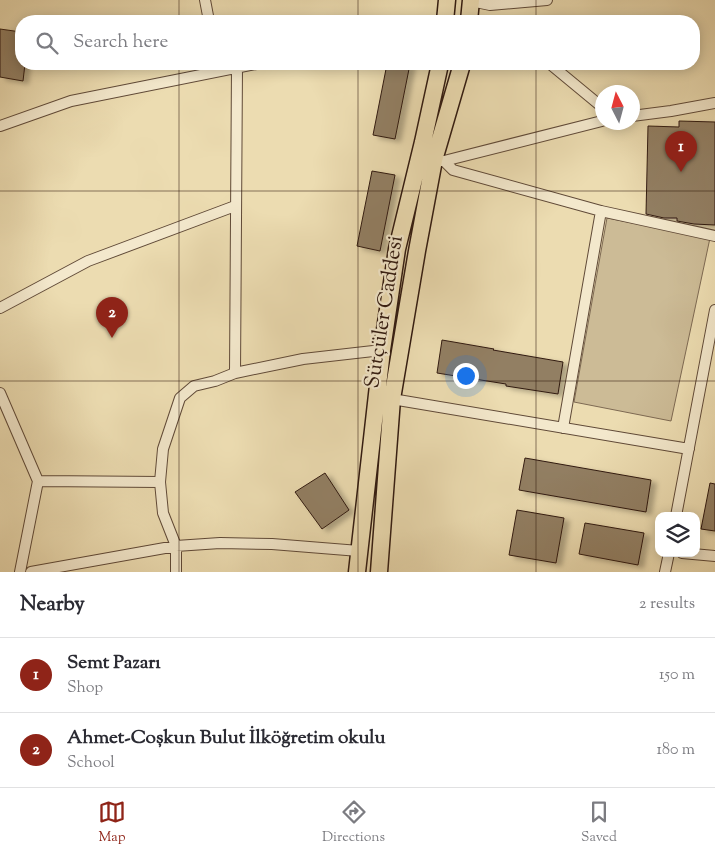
<!DOCTYPE html>
<html lang="en">
<head>
<meta charset="utf-8">
<style>
	:root { --surface:#fff; --page:#f2f2f3; --text:#2b2b33; --muted:#7c7c81; --line:#e1e1e2; --accent:#8f2418 }
	body { margin:0; font-family:"Sorts Mill Goudy",serif; background:var(--page); color:var(--text) }
	.controls { position:absolute; right:15px; bottom:15px; display:grid; overflow:hidden; border-radius:10px; box-shadow:0 2px 12px #0003 }
	.controls button { width:45px; height:45px; display:grid; place-items:center; padding:0; border:0; border-bottom:1px solid var(--line); background:var(--surface); color:var(--text); font:25px sans-serif }
	.compass { position:absolute; left:595px; top:85px; width:45px; height:45px; border-radius:50%; background:var(--surface); box-shadow:0 2px 12px #0003; rotate:354deg }
	.you { position:absolute; left:465px; top:375px; width:18px; height:18px; margin:-12px; border:4px solid #fff; border-radius:50%; background:#1a73e8; box-shadow:0 0 0 8px #1a73e833 }
	.badge { display:grid; place-items:center; width:32px; height:32px; border-radius:50%; background:var(--accent); color:#fff; font-size:16px; font-weight:700 }
	.pin { position:absolute; translate:-50% -41px; filter:drop-shadow(0 1px 2px #0008) }
	.pin::after { content:''; position:absolute; top:26px; width:18px; height:15px; background:inherit; clip-path:polygon(0 0,100% 0,50% 100%) }
	.list { margin:0; padding:0; list-style:none }
	h2 { display:flex; justify-content:space-between; align-items:center; height:65px; margin:0; padding:0 20px; font-size:21px }
	h2 small { font-size:16px; font-weight:400; color:var(--muted) }
	.list li { display:grid; grid-template-columns:32px 1fr auto; gap:15px; align-items:center; box-sizing:border-box; height:75px; padding:0 20px; border-top:1px solid var(--line) }
	.list b { display:block; font-size:19px; white-space:nowrap }
	.list p { margin:0; font-size:16px; white-space:nowrap; color:var(--muted) }
	.list em { font-size:16px; font-style:normal; color:var(--muted) }
	.icon { flex:none; width:28px; height:28px; fill:none; stroke:currentColor; stroke-width:2; stroke-linecap:round; stroke-linejoin:round }
	.map { position:relative; flex:none; width:715px; height:572px; overflow:hidden }
	.search { position:absolute; background:var(--surface); box-shadow:0 2px 12px #0003; left:15px; right:15px; top:15px; height:55px; display:flex; align-items:center; gap:12px; box-sizing:border-box; padding:0 18px; border-radius:20px; color:var(--muted); font-size:19px }
	.sheet { height:215px; background:var(--surface) }
	nav { display:flex; justify-content:space-around; align-items:center; box-sizing:border-box; height:70px; border-top:1px solid var(--line); background:var(--surface); font-size:14px; color:var(--muted) }
	nav a { display:grid; justify-items:center; gap:2px }
	nav .on { color:var(--accent) }
	.map>svg:first-child { display:block }
	.green { fill:#ccbb96; stroke:#7e6a53 }
	.building { fill:#927f64; stroke:#311a10; filter:url(#shadow) }
	.lines { fill:none; stroke-linecap:round; stroke-linejoin:round }
	.minor-casing { stroke:#604a38; stroke-width:12 }
	.primary-casing { stroke:#311a10; stroke-width:19 }
	.minor { stroke:#f3e8cc; stroke-width:10 }
	.primary { stroke:#ecdcb1; stroke-width:16 }
	.grid { fill:none; stroke:#311a10; stroke-width:1; stroke-opacity:0.55 }
	.labels { text-anchor:middle; dominant-baseline:central; stroke-width:4.5; stroke-linejoin:round; paint-order:stroke }
	.street-label { font-size:21px; fill:#311a10; stroke:#f3e8cc }
</style>
</head>
<body>
<div class="map">
<svg width="715" height="572" viewBox="0 0 715 572">
	<defs>
		<filter id="shadow"><feDropShadow dx="5.5" dy="3" stdDeviation="2.5" flood-color="#0004"/></filter>
	</defs>
	<rect width="100%" height="100%" fill="#ecdcb1"/>
	<filter id="stains"><feTurbulence type="fractalNoise" baseFrequency=".004" numOctaves="4"/><feColorMatrix values="0 0 0 0 .2 0 0 0 0 .09 0 0 0 0 .02 0 0 0 .5 -.17"/></filter>
	<radialGradient id="worn" r=".72"><stop offset=".6" stop-color="#630" stop-opacity="0"/><stop offset="1" stop-color="#630" stop-opacity=".3"/></radialGradient>
	<!-- green -->
	<path class="green" d="M607,218L710,238L671,421L574,402Z"/>
	<!-- building -->
	<path class="building" d="M0,29L21,32V64H25L23,81L0,77Z
		M387,64H410L395,139L373,135Z
		M679,121L715,122V225L694,224L677,221V218H664L646,214L648,126L679,127Z
		M372,171L395,175L380,251L357,246Z
		M442,340L494,349L493,350L563,362L558,394L506,386V384L437,373Z
		M525,458L651,480L646,512L519,490Z
		M325,473L349,510L322,529L295,492Z
		M710,483L715,484V531L701,529Z
		M517,510L564,518L556,563L509,555Z
		M585,523L644,533L638,565L579,554Z"/>
	<g class="lines">
		<defs>
			<path id="minor" d="M205,0L209,21
				M471,1L490,5L547,0
				M550,64L602,107
				M632,116L671,111L715,103
				M0,126L71,101L256,64
				M440,161H444L602,121
				M444,161L453,170L601,211L715,236
				M0,308L88,261L235,206
				M235,373L237,67
				M0,393L38,481L20,572
				M392,399L689,449
				M563,428L601,211
				M38,481L160,482
				M676,516L715,310
				M682,553L715,556
				M31,572L176,546L220,543L272,544L359,551
				M176,572V546L163,513L160,482L163,449L180,398L194,386L215,381L235,373L303,359L382,350
				M665,572L669,553"/>
			<path id="primary" d="M445,21L447,0
				M469,21L471,0
				M357,572L382,350L397,249L423,142L440,64
				M379,572L392,399L417,251L434,160L462,64"/>
		</defs>
		<!-- minor casing -->
		<use href="#minor" class="minor-casing"/>
		<!-- primary casing -->
		<use href="#primary" class="primary-casing"/>
		<!-- minor -->
		<use href="#minor" class="minor"/>
		<!-- primary -->
		<use href="#primary" class="primary"/>
	</g>
	<!-- grid -->
	<path class="grid" d="M179,0V21M358,0V21M536,0V21M179,64V572M358,64V572M536,64V572M0,191H715M0,381H715"/>
	<g class="labels">
		<!-- street labels -->
		<g class="street-label">
			<text transform="translate(385 312) rotate(-81)">Sütçüler Caddesi</text>
		</g>
	</g>
	<rect width="100%" height="100%" filter="url(#stains)"/>
	<rect width="100%" height="100%" fill="url(#worn)"/>
</svg>
<div class="controls">
<button><svg class="icon" aria-label="layers" viewBox="0 0 24 24"><path d="M12 4l9 5-9 5-9-5zM3 14l9 5 9-5"/></svg></button>
</div>
<svg class="compass" viewBox="-18 -18 36 36"><path d="M0-13l5 13h-10z" fill="#e53935"/><path d="M0 13l5-13h-10z" fill="#7c7c81"/></svg>
<div class="you"></div>
<div class="pin badge" style="left:681px;top:172px">1</div>
<div class="pin badge" style="left:112px;top:338px">2</div>
<div class="search"><svg class="icon" aria-label="search" viewBox="0 0 24 24"><circle cx="10" cy="10" r="6"/><path d="M15 15l6 6"/></svg>Search here</div>
</div>
<section class="sheet">
<h2>Nearby<small>2 results</small></h2>
<ul class="list">
<li><span class="badge">1</span><div><b>Semt Pazarı</b><p>Shop</p></div><em>150 m</em></li>
<li><span class="badge">2</span><div><b>Ahmet-Coşkun Bulut İlköğretim okulu</b><p>School</p></div><em>180 m</em></li>
</ul>
</section>
<nav>
<a class="on"><svg class="icon" aria-label="map" viewBox="0 0 24 24"><path d="M3 6l6-2 6 2 6-2v14l-6 2-6-2-6 2zM9 4v14M15 6v14"/></svg>Map</a>
<a><svg class="icon" aria-label="directions" viewBox="0 0 24 24"><path d="M12 3l9 9-9 9-9-9zM9 14v-3h6M13 9l2 2-2 2"/></svg>Directions</a>
<a><svg class="icon" aria-label="saved" viewBox="0 0 24 24"><path d="M7 4h10v16l-5-4-5 4z"/></svg>Saved</a>
</nav>
</body>
</html>
